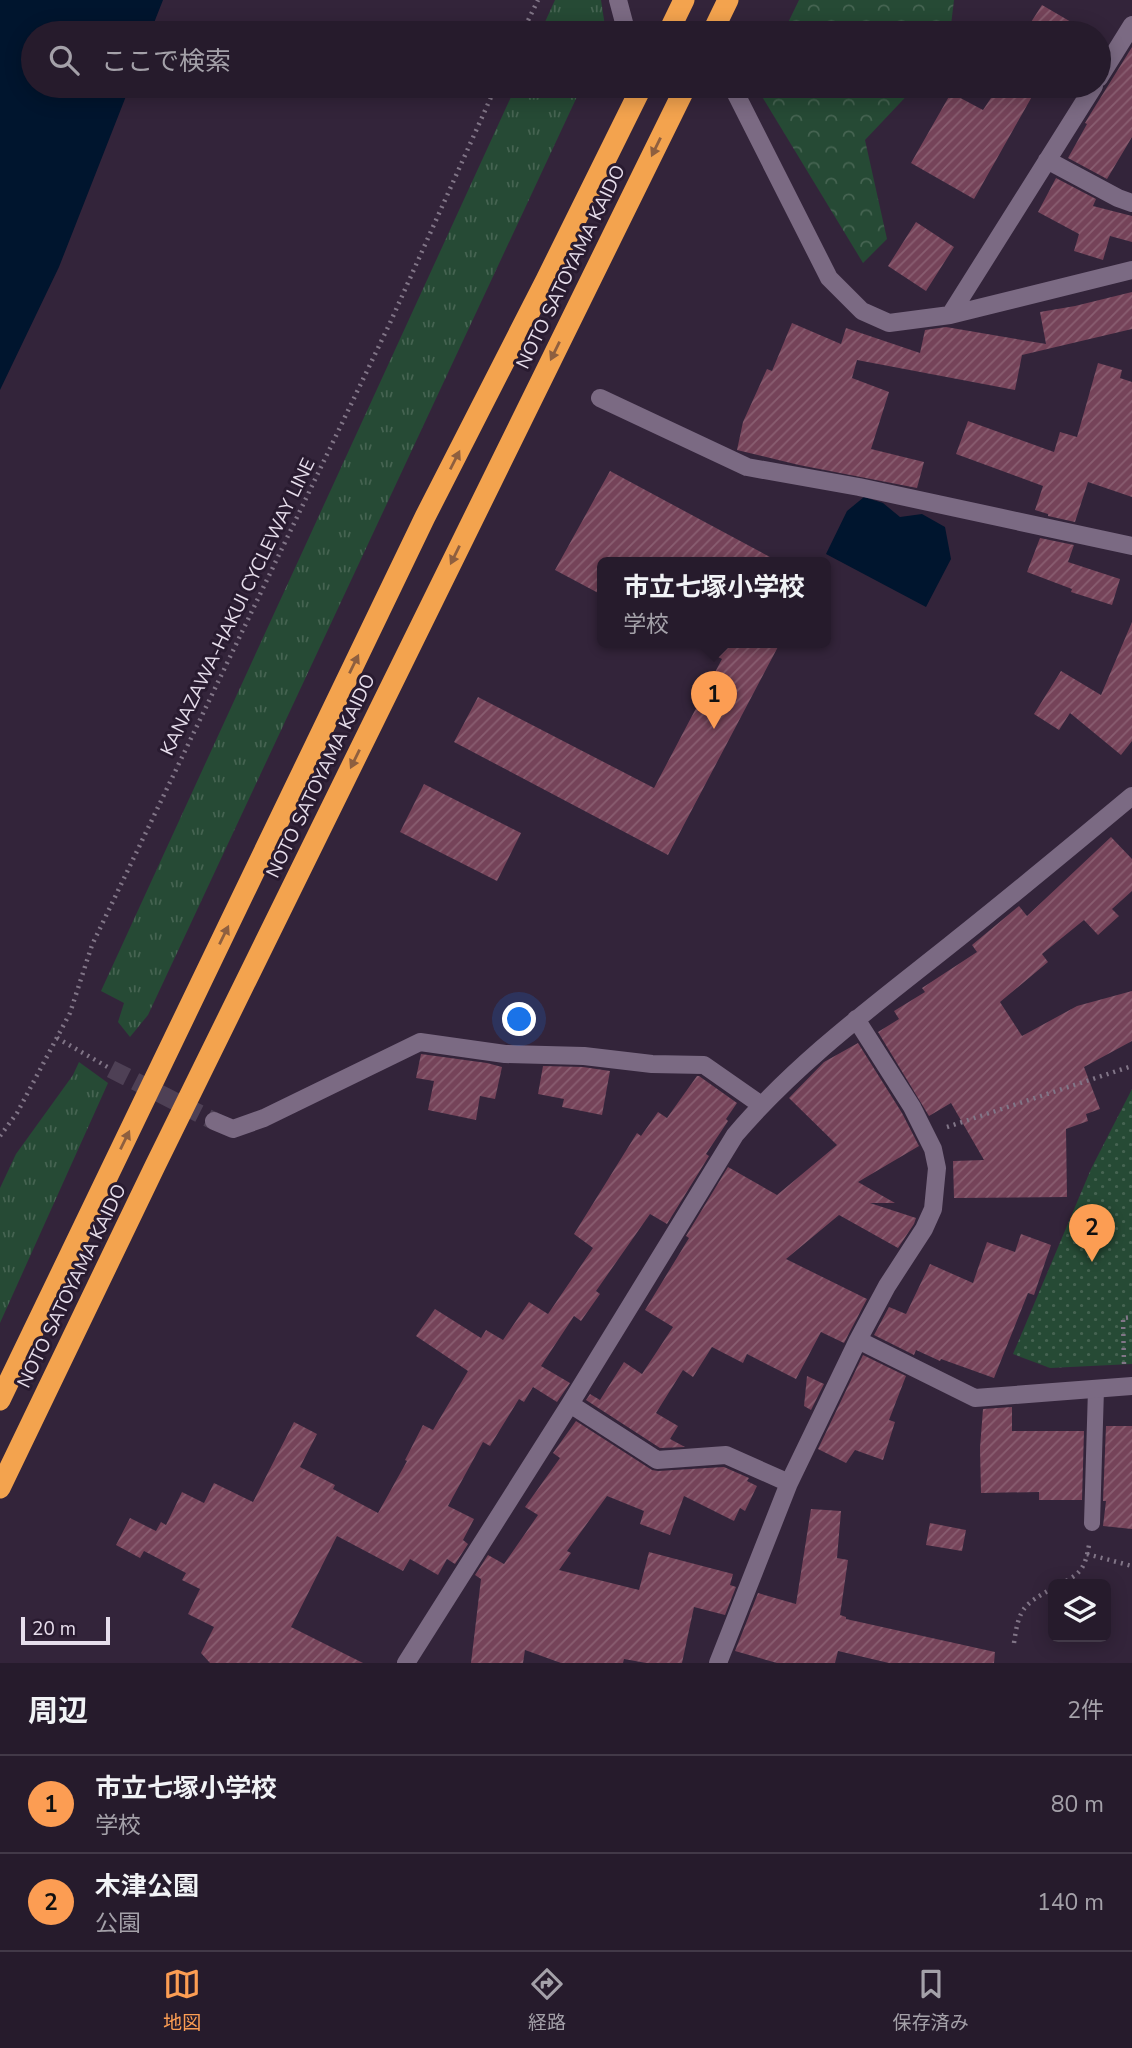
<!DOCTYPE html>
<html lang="ja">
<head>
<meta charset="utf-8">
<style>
	:root { --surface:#261b2c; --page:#2e2434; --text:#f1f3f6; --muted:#a4a1a9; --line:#423948; --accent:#fc9d53 }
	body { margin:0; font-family:"Nunito Sans","Noto Sans JP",sans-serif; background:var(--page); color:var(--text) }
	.controls { position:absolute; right:21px; bottom:21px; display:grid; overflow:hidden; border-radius:10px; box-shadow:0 4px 18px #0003 }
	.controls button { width:63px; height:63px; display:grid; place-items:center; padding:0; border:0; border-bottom:2px solid var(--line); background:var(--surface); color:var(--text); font:35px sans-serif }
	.scale { position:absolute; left:21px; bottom:18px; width:89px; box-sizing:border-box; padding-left:7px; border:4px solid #e7deec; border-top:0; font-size:19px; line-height:24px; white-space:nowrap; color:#e7deec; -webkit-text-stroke:5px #291b30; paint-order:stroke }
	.you { position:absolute; left:520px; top:1020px; width:24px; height:24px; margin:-18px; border:5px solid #fff; border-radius:50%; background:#1a73e8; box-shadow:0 0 0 10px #1a73e833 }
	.badge { display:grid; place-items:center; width:46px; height:46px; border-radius:50%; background:var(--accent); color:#111; font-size:23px; font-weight:700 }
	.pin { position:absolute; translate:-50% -58px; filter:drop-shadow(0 2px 4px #0008) }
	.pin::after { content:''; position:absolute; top:37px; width:24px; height:21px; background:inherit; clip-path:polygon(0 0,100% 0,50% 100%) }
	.popup { position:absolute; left:597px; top:557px; width:234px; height:91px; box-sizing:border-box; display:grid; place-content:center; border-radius:10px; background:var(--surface); filter:drop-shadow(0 2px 5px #0005); font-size:23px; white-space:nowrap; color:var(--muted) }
	.popup b { font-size:26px; color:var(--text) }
	.popup::after { content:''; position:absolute; left:50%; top:100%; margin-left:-14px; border:14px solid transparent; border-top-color:var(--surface) }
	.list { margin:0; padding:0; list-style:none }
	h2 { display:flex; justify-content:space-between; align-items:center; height:91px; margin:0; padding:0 28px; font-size:30px }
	h2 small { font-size:23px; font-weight:400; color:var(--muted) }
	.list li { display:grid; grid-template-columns:46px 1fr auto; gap:21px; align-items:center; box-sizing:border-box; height:98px; padding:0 28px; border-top:2px solid var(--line) }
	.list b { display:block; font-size:26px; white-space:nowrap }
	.list p { margin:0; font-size:23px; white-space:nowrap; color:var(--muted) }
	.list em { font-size:23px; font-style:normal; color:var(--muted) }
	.icon { flex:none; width:38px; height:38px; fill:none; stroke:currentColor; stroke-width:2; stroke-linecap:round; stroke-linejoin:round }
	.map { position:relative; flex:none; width:1132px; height:1663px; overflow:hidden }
	.search { position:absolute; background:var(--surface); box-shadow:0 4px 18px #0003; left:21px; right:21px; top:21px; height:77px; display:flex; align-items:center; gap:18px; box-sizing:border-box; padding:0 24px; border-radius:38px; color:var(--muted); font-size:26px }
	.sheet { height:287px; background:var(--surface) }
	nav { display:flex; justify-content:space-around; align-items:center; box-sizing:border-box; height:98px; border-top:2px solid var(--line); background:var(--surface); font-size:19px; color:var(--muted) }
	nav a { display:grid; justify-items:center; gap:4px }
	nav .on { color:var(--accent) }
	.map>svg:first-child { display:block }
	.grass { fill:url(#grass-tufts) }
	.forest { fill:url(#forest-crowns) }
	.park { fill:url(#park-dots) }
	.water { fill:#00152e }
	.building { fill:url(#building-hatch) }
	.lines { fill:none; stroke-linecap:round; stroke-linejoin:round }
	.street-tunnel { stroke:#4e4055; stroke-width:18; stroke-dasharray:18 9; stroke-linecap:butt }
	.path { stroke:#817587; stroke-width:4.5; stroke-dasharray:2 5; stroke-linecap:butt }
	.lane { stroke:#7b6a83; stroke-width:16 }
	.street { stroke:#7b6a83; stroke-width:18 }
	.highway { stroke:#f3a34e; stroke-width:21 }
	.oneway { fill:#8e5f3f }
	.labels { text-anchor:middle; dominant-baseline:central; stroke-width:6; stroke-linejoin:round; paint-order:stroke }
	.street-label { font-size:19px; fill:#e7deec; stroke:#291b30 }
</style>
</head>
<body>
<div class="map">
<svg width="1132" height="1663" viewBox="0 0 1132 1663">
	<defs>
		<pattern id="grass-tufts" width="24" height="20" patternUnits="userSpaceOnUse" patternTransform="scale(1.75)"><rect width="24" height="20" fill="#264a35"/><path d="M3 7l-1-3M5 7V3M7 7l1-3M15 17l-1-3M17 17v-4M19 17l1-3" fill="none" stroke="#466452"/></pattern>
		<pattern id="forest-crowns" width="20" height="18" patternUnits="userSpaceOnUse" patternTransform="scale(1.75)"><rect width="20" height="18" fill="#264a35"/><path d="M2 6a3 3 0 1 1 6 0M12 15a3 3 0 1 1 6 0" fill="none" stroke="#466452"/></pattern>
		<pattern id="park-dots" width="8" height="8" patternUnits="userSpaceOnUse" patternTransform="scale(1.75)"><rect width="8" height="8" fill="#264a35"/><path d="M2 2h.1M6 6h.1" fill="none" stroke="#466452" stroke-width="1.8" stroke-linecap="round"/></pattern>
		<pattern id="building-hatch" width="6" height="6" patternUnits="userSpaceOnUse" patternTransform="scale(1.75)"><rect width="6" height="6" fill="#754359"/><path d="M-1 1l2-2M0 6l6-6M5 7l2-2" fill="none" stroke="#895e71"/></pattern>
	</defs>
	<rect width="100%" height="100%" fill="#33243a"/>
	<!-- grass -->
	<path class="grass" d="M555,0H601L606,33H540Z
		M516,86H582L148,1015L130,1037L118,1022L124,1003L101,991Z
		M79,1062L108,1083L0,1323V1188L16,1154L73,1075Z"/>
	<!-- forest -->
	<path class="forest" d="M799,0H954L951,25L947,33H783Z
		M760,86H916L865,140L887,239L863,263L758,90Z"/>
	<!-- park -->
	<path class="park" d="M1132,1089V1364L1050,1368L1013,1354L1091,1169Z"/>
	<!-- water -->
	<path class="water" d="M0,0H163L150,33H33V86H130L59,267L0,390Z
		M864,497L883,503L900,517L922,514L945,527L951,559L926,607L826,554L847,511Z"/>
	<!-- building -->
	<path class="building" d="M1042,5L1090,33H1024Z
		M1132,47V137L1107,179L1068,158L1087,124L1085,123L1091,113Z
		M999,86H1038L974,199L911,163L951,93L983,110Z
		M1056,178L1096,199L1093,206L1132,216V242L1110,236L1103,260L1074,251L1079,234L1038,212Z
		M916,222L954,247L926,291L888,266Z
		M1132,292V329L1022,355L1015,390L857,360L852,378L889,392L871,449L924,462L917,488L799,465L737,450L743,422L767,369L772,371L792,323L841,344L846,328L920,353L925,330L946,327L1046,344L1040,312L1075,306Z
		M1098,363L1122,370L1120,378L1132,382V497L1088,482L1075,522L1048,516V514L1035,510L1043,486L956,454L968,421L1054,452L1060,432L1077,437Z
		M610,471L781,563H602V595L555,570Z
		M1040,538L1074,545L1068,562L1120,579L1112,605L1071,592L1072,589L1027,572Z
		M1132,622V741L1121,755L1070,713L1059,730L1034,714L1061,671L1101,695Z
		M691,643H780L668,855L454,742L478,697L654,788L722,659Z
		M424,784L521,833L497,881L400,832Z
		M1111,837L1132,859V891L1112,909L1119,916L1098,935L1084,920L1042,954L1048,962L1000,1002L1022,1036L1077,1006L1132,991V1041L1084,1067L1100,1109L1086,1114L1088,1121L1066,1129L1067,1197L954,1198L953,1161L984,1160L951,1103L929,1116L878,1032L899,1019L894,1011L925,992L922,988L977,952L972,945L1019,906L1027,916Z
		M858,1043L902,1113L919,1146L858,1182L895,1203H870L916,1218L914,1224L898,1248L839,1215L786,1259L867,1299L844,1343L821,1332L796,1379L747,1354L743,1363L712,1347L693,1377L683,1370L656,1413L678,1426L670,1439L685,1447L660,1448L586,1400L590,1394L600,1400L624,1362L642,1374L673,1327L645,1310L689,1238L686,1236L728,1167L777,1195L837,1145L789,1098L824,1062Z
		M421,1054L487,1063L502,1067L495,1099L480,1096L476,1120L428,1110L434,1081L416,1078Z
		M543,1066L583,1067L610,1071L602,1115L562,1107L564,1099L538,1094Z
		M697,1076H699L737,1103L726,1119L728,1121L706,1154L709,1156L667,1224L650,1214L596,1291L600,1294L581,1321L574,1316L541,1366L570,1383L557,1402L533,1387L524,1402L519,1399L490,1446L483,1442L448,1506L474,1519L463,1540L468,1544L455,1564L447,1559L438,1575L410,1559L403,1571L337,1536L291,1627L363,1663H210L201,1653L214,1627L188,1614L200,1589L182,1580L186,1573L144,1551L140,1558L116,1545L130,1518L156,1531L161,1522L166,1525L182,1492L204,1503L214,1483L253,1502L294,1422L317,1434L300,1467L335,1485L333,1489L378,1513L407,1461L405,1460L423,1425L433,1430L468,1371L416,1336L435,1309L481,1338L486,1330L503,1340L529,1302L548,1314L593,1248L574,1234L637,1133L641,1136L658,1112L667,1118Z
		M1021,1234L1051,1245L1034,1295L1028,1293L994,1378L941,1359L940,1361L916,1350L914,1355L874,1335L889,1307L906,1314L930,1264L973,1283L987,1242L1015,1252Z
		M863,1355L906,1376L889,1420L895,1422L883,1460L855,1450L846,1463L818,1449Z
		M807,1376L824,1384L811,1410L804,1406Z
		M1012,1407V1431H1084L1082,1500H1039V1492L981,1493L980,1448L983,1409Z
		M576,1421L652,1470L658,1471L724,1467L749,1478L747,1481L757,1486L745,1511L740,1508L734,1521L684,1496L670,1535L640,1524L644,1511L607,1496L567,1551L571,1553L559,1570L639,1590L649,1552L733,1574L730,1585L736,1587L725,1615L694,1607L682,1663H646L624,1659L623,1663H561L525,1650L523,1663H471L481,1579L475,1575L488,1555L504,1564L538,1515L525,1507L560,1458L553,1453Z
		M1106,1426H1132V1529L1103,1526L1106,1501H1103Z
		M811,1509L841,1511L837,1558L848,1560L840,1615L846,1617V1619L995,1652L994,1663H889L838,1651L835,1663H777L735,1651L758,1593L796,1604Z
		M930,1523L966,1530L962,1551L926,1545Z"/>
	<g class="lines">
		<!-- street-tunnel -->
		<path class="street-tunnel" d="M111,1069L214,1121"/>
		<!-- path -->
		<path class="path" d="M522,33L538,0
			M57,1038L111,1069
			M947,1127L1132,1066
			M0,1136L17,1113L70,1013L92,945L390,323L496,86
			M1124,1364L1123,1318L1132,1317
			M1087,1554L1132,1566
			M1060,1584C1081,1574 1085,1568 1089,1545
			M1014,1643C1019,1608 1023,1605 1053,1588"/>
		<!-- lane -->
		<path class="lane" d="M1092,1523L1096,1389"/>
		<!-- street -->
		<path class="street" d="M618,0L626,30
			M1099,78L1132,25
			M735,92L829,278L862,311L889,323L950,315L1132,270
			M1047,160L1118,198L1132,203
			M950,315L1094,86
			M600,398L747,467L859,487L1132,546
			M214,1121L233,1129L264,1118L420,1042L505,1054L584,1056L652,1064L704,1065L761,1105
			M858,1340L975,1398L1132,1386
			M570,1404L657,1460L726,1455L789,1483
			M406,1663L570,1404L735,1135C797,1062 876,1004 950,945C1012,896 1072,846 1132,796
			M718,1663L789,1483L858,1340L887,1286L924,1229L933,1209L937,1168L933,1149L912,1107L856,1019"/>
		<!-- highway -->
		<path class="highway" d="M668,33L684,0
			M712,33L728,0
			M0,1400L425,517L546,280L642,86
			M0,1488L155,1166L686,86"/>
	</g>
	<!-- one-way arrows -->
	<defs><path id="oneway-solid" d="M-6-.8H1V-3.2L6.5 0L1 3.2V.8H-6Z" transform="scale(1.75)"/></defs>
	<g class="oneway">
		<use href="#oneway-solid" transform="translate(656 147) rotate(116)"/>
		<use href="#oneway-solid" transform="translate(555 351) rotate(116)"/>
		<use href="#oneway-solid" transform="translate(455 460) rotate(-63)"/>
		<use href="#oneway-solid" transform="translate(455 555) rotate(116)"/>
		<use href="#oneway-solid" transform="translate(354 664) rotate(-64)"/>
		<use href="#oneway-solid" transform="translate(355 759) rotate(116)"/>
		<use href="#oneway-solid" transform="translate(224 935) rotate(-64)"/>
		<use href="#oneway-solid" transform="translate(125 1140) rotate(-64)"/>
	</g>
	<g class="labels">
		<!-- street labels -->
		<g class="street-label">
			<text transform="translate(571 267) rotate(-64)">NOTO SATOYAMA KAIDO</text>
			<text transform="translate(238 607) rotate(-64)">KANAZAWA-HAKUI CYCLEWAY LINE</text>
			<text transform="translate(321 776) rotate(-64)">NOTO SATOYAMA KAIDO</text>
			<text transform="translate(72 1286) rotate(-64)">NOTO SATOYAMA KAIDO</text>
		</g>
	</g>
</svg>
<div class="controls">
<button><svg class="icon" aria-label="layers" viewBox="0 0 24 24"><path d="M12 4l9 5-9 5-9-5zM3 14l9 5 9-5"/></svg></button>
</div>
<div class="scale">20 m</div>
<div class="you"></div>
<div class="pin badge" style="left:714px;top:729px">1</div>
<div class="popup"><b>市立七塚小学校</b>学校</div>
<div class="pin badge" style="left:1092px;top:1262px">2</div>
<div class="search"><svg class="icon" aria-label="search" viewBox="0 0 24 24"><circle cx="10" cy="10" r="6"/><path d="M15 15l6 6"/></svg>ここで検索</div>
</div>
<section class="sheet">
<h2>周辺<small>2件</small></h2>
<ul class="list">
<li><span class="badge">1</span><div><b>市立七塚小学校</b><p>学校</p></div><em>80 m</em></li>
<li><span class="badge">2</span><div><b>木津公園</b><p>公園</p></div><em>140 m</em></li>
</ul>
</section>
<nav>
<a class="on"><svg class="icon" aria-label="map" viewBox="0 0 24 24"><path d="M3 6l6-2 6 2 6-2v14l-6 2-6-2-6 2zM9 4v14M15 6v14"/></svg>地図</a>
<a><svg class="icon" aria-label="directions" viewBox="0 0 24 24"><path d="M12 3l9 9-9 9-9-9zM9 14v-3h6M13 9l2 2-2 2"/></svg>経路</a>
<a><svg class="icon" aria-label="saved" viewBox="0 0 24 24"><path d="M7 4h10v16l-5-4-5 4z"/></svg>保存済み</a>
</nav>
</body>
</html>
